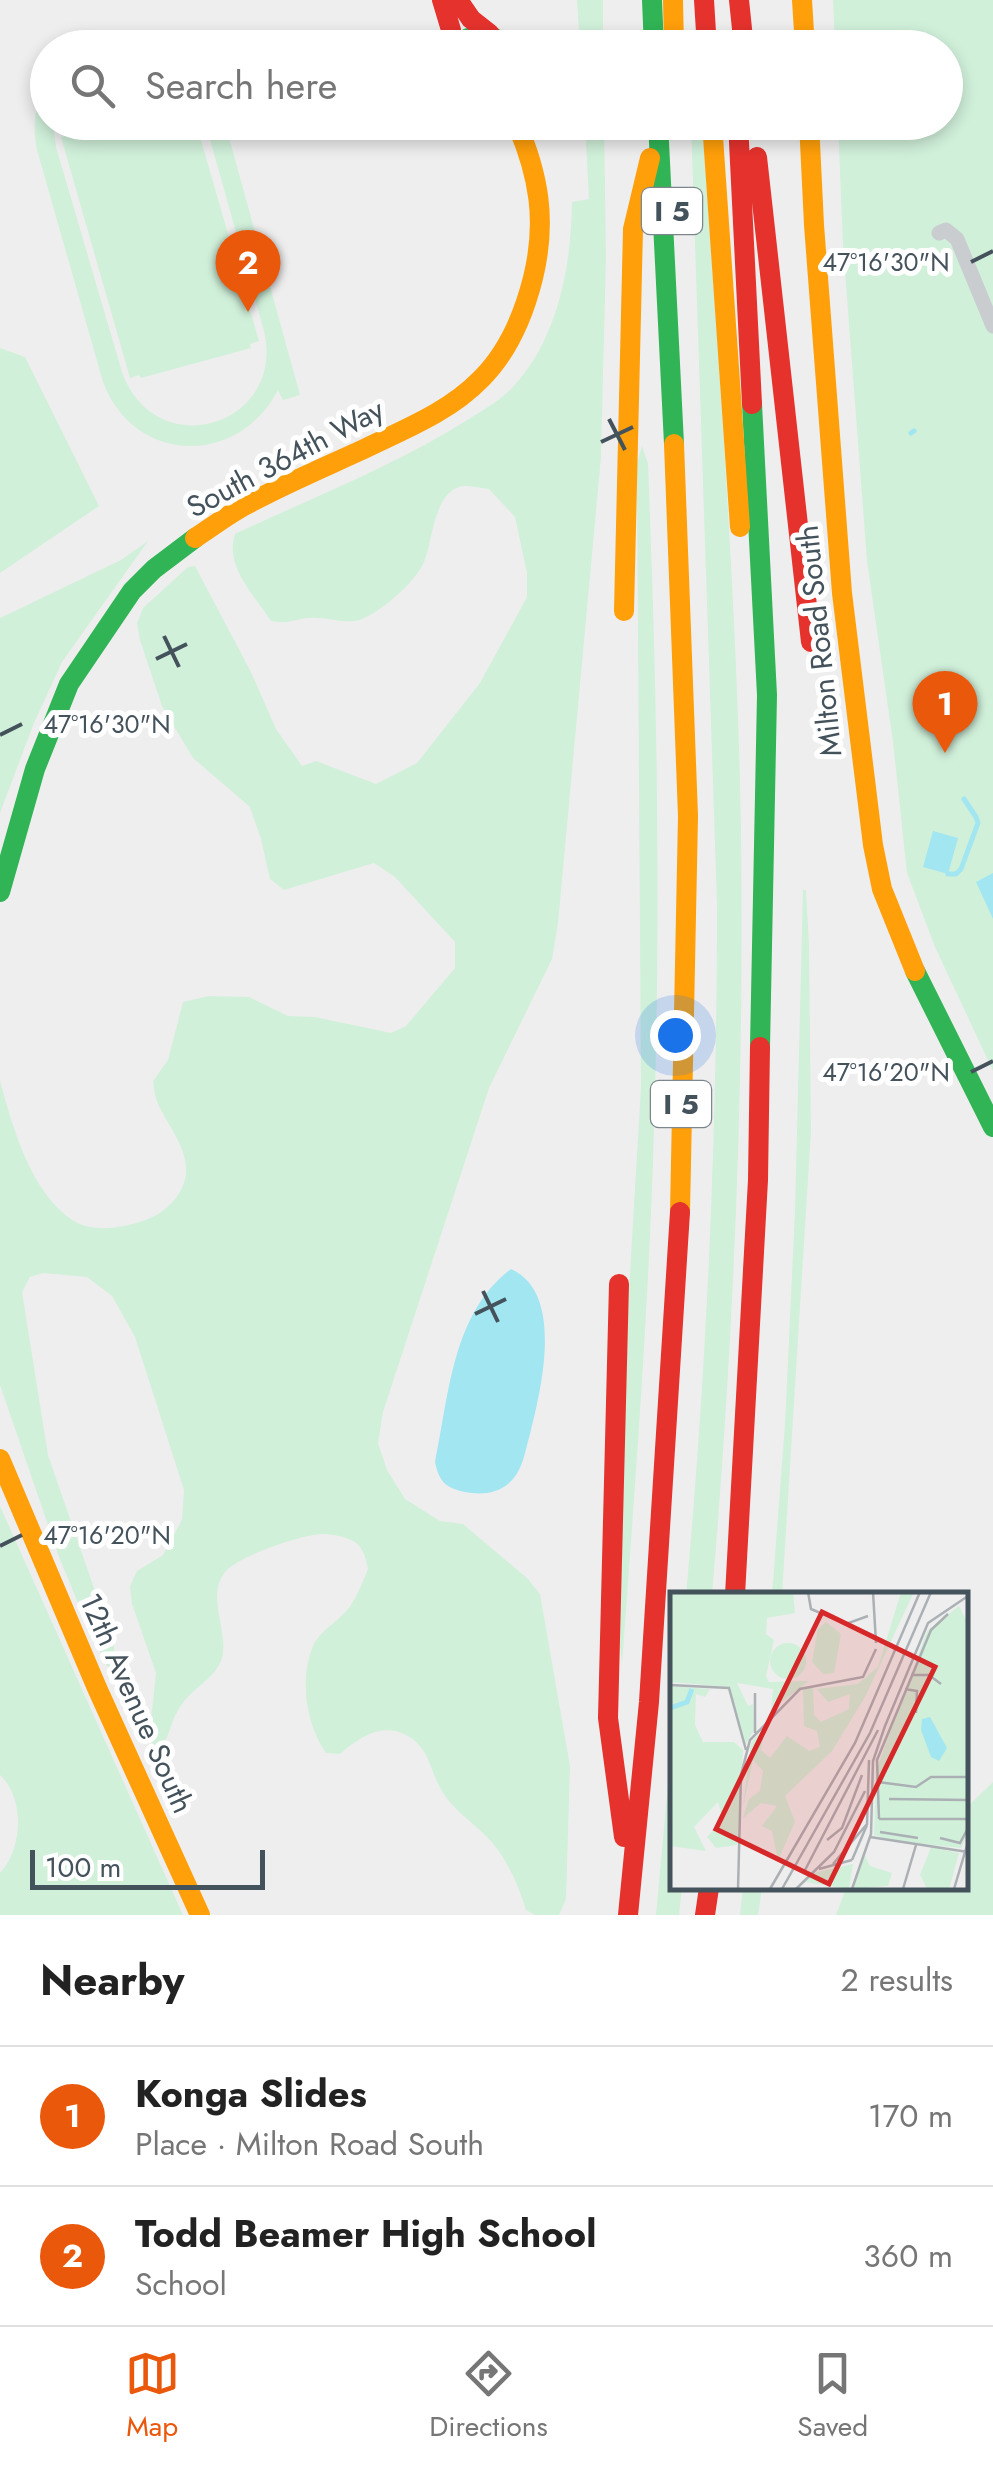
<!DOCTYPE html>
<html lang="en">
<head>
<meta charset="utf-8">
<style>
	:root { --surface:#fff; --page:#f6f6f6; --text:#222; --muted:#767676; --line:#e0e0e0; --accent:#ea580c }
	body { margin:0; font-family:Jost,sans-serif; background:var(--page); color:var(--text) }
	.scale { position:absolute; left:30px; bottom:25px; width:235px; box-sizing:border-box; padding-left:10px; border:5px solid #44525c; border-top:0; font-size:28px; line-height:35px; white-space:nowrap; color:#44525c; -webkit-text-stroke:8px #fff; paint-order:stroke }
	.you { position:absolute; left:675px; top:1035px; width:35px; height:35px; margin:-25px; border:8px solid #fff; border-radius:50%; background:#1a73e8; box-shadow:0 0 0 15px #1a73e833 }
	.badge { display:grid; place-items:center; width:65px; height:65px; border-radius:50%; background:var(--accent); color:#fff; font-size:32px; font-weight:700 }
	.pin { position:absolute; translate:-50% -82px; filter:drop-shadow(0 2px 5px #0008) }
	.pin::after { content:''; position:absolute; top:52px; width:35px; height:30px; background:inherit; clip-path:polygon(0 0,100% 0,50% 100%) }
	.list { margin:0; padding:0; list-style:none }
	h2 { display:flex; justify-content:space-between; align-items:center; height:130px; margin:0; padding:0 40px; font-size:42px }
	h2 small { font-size:32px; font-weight:400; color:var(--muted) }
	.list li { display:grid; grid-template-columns:65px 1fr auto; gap:30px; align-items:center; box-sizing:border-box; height:140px; padding:0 40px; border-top:2px solid var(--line) }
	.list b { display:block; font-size:38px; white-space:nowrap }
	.list p { margin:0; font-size:32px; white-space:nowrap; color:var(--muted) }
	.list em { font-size:32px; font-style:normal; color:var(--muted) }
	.icon { flex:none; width:55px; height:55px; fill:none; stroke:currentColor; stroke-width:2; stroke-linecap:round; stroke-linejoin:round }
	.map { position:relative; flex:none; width:993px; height:1915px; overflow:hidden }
	.search { position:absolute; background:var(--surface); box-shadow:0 5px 15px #0003; left:30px; right:30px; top:30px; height:110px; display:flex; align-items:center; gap:25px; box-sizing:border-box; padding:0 35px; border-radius:55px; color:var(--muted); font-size:38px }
	.sheet { height:410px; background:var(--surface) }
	nav { display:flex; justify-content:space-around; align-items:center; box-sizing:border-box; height:140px; border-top:2px solid var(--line); background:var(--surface); font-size:28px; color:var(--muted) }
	nav a { display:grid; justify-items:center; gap:5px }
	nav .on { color:var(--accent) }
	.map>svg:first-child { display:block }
	.green { fill:#d0f0da }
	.water { fill:#a2e6f1 }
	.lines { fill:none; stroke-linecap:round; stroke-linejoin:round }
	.stream { stroke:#a2e6f1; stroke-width:5 }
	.street { stroke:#cacdcf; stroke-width:15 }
	.fast { stroke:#30b455; stroke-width:20 }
	.slow { stroke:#ff9f0a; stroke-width:20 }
	.jam { stroke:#e5322d; stroke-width:20 }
	.ticks { fill:none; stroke:#44525c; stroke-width:4 }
	.labels { text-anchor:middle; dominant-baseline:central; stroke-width:10; stroke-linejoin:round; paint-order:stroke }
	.shield { fill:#fff; stroke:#7c868d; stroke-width:2.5 }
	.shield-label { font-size:28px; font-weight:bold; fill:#44525c }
	.street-label { font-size:30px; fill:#44525c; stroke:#fff }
	.inset-river { fill:none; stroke:#a2e6f1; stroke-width:5 }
	.inset-road { fill:none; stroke:#abb0b4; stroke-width:2.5 }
	.view { fill:#d62828; fill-opacity:0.15; stroke:#d62828; stroke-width:5 }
	.inset-edge { fill:none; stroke:#44525c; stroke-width:5 }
	.ticks-label { font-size:25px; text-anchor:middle; fill:#44525c; stroke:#fff; stroke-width:10; stroke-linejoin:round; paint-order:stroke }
</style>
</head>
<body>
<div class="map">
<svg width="993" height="1915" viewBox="0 0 993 1915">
	<rect width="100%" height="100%" fill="#efeeee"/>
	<!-- green -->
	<path class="green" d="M577,0H603V47H580Z
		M833,0H993V1071L935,947L907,873L893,742L867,561L843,245L838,123L946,122V48L835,47Z
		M136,33L161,39L178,47H79L111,35Z
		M47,79L48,122L53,123L56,147L122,372C155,465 286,427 264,331L205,122L225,123L300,395L283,400L278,390C238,467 134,465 103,382L37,150C32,125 35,102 47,79Z
		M702,122C717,341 734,560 740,779C746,1051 735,1324 712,1595H686C707,1365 717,1135 717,904L691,123Z
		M93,123H196L259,341L250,344L251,348L141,378L139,375L130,378L61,137L72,134L71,129Z
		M585,123H604L606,256L601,457L558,923L552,959L489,1088L383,1412L378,1443L387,1470L405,1499L440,1521L463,1524L527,1578L540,1594L570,1766L566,1899L559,1915H535L526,1910C518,1884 505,1854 485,1835C470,1820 453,1810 442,1791C429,1770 430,1746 404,1734C379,1723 358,1739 340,1754L326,1753C306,1724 299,1680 313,1646C320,1630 341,1620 351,1605C358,1594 363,1581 368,1569C366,1559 364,1549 355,1542C349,1538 333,1534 325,1534C305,1533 239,1556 226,1571C204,1596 231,1634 221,1661C214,1679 190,1690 180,1707C173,1717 170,1731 165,1742L155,1746L149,1738L156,1673L132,1604L130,1586L137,1571L163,1555L182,1520L184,1490L135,1337L112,1296L87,1277L43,1273L30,1277L22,1292L48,1455L114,1646V1669L107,1666L85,1620L59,1557L0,1385V1081C13,1128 31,1194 74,1221C95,1234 127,1227 148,1219C167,1212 184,1193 186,1174C188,1148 168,1126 158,1104C155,1097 154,1089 153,1081L168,1060L183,1002L209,996L249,997L288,1016L315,1017L391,1033L406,1026L455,968V942L395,877L374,863L284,890L270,879L261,839L250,807L193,758L162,706L140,640L137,623L143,608L188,567L195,566L251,672L276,729L302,766L316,761L376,784L417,763L480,683L527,597V573L515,517L489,489C480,488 467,484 459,487C433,496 433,541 424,562C417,581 375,618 355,621C340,623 323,616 308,618C292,620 289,624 271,621C254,595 224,566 235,534C314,497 396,465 469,419C483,410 501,400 512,388C558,339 571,267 572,202L589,199Z
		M0,348L25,357L99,506L0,573Z
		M642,446L648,464C657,685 661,907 654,1129C649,1307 635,1486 622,1664L612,1578L641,1087L637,481V463Z
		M148,541L62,662L34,723L0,813V618L121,560Z
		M803,890H806L809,945L811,1131L782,1595H772L785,1424L795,1211Z
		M0,1506L183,1915H0V1873C23,1848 25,1799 0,1775Z
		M673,1730V1888H682L679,1915H656Z
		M993,1782V1915H836L845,1891L874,1892L879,1888H966V1808Z
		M743,1888H762L758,1915H740Z"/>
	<!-- water -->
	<path class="water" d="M933,831L958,838L948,874L923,867Z
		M993,873V919L976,882Z
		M511,1269C565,1293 541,1390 530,1434C525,1451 523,1471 509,1483C497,1494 480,1495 465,1492C445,1488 439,1481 435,1462C449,1396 452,1313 511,1269Z"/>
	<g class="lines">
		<!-- stream -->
		<path class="stream" d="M911,433L914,431
			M934,728H936
			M948,874H956L961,869L978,823L976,817L964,799"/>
		<!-- street -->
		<path class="street" d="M939,233L946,230L957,239L993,326"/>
		<!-- fast -->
		<path class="fast" d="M652,0L654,48
			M454,48C472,31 491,31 509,48
			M658,122L674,444
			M752,404L767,695L760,1047
			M0,892L35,769L69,684L132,591L154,569L195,538
			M915,971L993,1127"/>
		<!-- slow -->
		<path class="slow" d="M673,0L674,48
			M802,0L805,48
			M712,122L740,527
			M809,122L814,225L842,593L873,845L882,889L915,971
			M674,444L688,816L680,1212
			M195,538C212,527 229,514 246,505C284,484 325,467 364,449C405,429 449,412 481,379C508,352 524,314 533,278C547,221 539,175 516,122
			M624,611L633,229L650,158
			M0,1459L97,1688L200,1915"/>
		<!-- jam -->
		<path class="jam" d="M442,0L451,30L452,48
			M458,0L471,19L490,34
			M704,0L707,48
			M739,0L744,48
			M738,122L752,404
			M757,157L811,642
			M619,1284L608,1718L624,1837
			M735,1595L758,1180L760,1047
			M628,1915L649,1702L680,1212
			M705,1915L709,1888"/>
	</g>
	<!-- ticks -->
	<path class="ticks" d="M971,262L993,251M609,419L625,450M601,442L633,427M164,636L179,667M156,659L187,644M0,735L22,724M971,1072L993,1061M483,1291L498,1322M475,1314L506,1299M0,1546L22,1535"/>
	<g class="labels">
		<!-- shield labels -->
		<g class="shield">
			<rect x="642" y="188" width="60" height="46" rx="8"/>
			<rect x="651" y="1081" width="60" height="46" rx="8"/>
		</g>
		<g class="shield-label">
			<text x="672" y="211">I 5</text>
			<text x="681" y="1104">I 5</text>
		</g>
		<!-- street labels -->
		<g class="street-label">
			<text transform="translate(285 458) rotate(-28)">South 364th Way</text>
			<text transform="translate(819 641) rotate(-96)">Milton Road South</text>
			<text transform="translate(137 1703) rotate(66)">12th Avenue South</text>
		</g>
	</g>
	<!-- overview -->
	<g transform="translate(670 1592)">
		<rect width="298" height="298" fill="#efeeee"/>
		<path d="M0,0H123L125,21L97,26L96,42L104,48L96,84L99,90L139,89L101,118L103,97L67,91L78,114L83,112L84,138L75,153L60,95L0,90ZM231,0H244L195,105L162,159L115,204L125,230L108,268L102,239L92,234L107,214L91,211L73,226L79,207L90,199L93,179L83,168L73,215L81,151L94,136L91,158L100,166L117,144L139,159L150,155L147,139L134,134L133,98L143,95L144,123L151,130L179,117L180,102L158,110L147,97L188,92L208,75ZM289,14L298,31L297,243L291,256L224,249L204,243L206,179L257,39ZM156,30L171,42L164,81L153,82L142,70L148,37ZM100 69a18 18 0 1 1 36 0a18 18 0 1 1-36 0ZM0,94L40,97L35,105L26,102L25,133L33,150H64L73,158L67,253L46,256L37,245L53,228L48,210L24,235L36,259L0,254ZM261,255L289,261L279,297H257L250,283ZM193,260L200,274L222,281L218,294L183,297ZM183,272L179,297L136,290L143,281Z" fill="#d0f0da"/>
		<path d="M260,125L277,156L269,169L261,165L251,138L252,127Z" fill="#a2e6f1"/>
		<path class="inset-river" d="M0,116L17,110L22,97"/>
		<path class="inset-road" d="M138,0L141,17L176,32L198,24M203,0L206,51M241,83H259L271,92M0,93L59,96L76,158M235,97L247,99L246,121M85,101V141M208,190L246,195L261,185H298M219,207L298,208M209,227L207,168L261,38L278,22M209,227H298M210,240L248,246M200,245L298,260M270,246L290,251L298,236M157,248L172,236L192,183M182,268L197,233M163,272L197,232L199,168M149,277L182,268M134,280L208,138M68,297L71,183L80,148L130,97L193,85L206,57M100,297L185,151L250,0M112,297L200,141L261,0M126,297L164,260L195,199M182,297L201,242L203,169L215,134L258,31L298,4M233,297L246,253M284,297L298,250"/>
		<path class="view" d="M152,20L265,75L159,292L46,237Z"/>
		<rect width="298" height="298" class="inset-edge"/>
	</g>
	<g class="ticks-label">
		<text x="886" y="271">47°16'30"N</text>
		<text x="107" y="733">47°16'30"N</text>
		<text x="886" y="1081">47°16'20"N</text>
		<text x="107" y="1544">47°16'20"N</text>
	</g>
</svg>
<div class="scale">100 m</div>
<div class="you"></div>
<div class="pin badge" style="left:945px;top:753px">1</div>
<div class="pin badge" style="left:248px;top:312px">2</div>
<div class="search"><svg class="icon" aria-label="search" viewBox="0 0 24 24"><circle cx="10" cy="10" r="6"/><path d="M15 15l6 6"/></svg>Search here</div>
</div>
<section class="sheet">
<h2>Nearby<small>2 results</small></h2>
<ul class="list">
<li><span class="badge">1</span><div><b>Konga Slides</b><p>Place · Milton Road South</p></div><em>170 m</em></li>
<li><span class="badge">2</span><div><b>Todd Beamer High School</b><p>School</p></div><em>360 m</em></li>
</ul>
</section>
<nav>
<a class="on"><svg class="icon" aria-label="map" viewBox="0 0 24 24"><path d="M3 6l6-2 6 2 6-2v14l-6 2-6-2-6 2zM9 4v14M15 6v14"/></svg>Map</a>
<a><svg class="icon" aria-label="directions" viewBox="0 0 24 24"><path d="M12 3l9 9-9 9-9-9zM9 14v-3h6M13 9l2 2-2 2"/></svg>Directions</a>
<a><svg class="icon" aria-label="saved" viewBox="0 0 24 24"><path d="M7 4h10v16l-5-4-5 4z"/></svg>Saved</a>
</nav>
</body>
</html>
